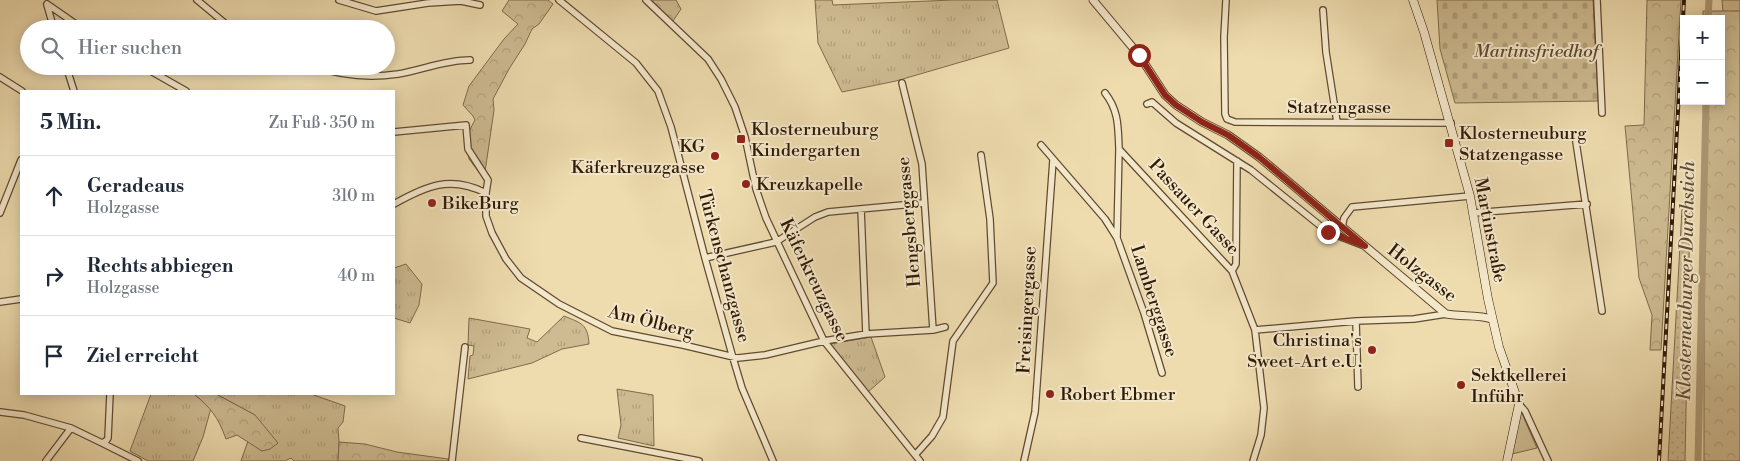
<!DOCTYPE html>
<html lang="de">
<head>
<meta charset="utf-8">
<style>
	:root { --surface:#fff; --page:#f6f6f7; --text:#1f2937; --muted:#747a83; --line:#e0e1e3 }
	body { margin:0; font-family:"Libre Bodoni",serif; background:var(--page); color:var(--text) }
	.controls { position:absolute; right:15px; top:15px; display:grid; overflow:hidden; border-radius:0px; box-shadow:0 2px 12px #0003 }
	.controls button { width:45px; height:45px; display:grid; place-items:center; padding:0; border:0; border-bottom:1px solid var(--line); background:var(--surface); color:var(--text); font:25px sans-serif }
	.stop { position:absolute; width:15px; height:15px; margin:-11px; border:4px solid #8f2418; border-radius:50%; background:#fff }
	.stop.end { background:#8f2418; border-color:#fff; box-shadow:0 1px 5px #0008 }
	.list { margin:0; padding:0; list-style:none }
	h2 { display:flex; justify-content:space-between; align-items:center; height:65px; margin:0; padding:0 20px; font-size:21px }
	h2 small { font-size:16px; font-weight:400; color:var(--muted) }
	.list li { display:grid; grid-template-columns:32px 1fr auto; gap:15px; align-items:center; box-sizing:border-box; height:80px; padding:0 20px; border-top:1px solid var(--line) }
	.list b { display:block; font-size:19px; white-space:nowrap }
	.list p { margin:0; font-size:16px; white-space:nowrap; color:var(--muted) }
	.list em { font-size:16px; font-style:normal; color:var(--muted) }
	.icon { flex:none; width:28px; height:28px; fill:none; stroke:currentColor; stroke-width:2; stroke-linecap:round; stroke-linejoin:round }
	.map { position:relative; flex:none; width:1740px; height:461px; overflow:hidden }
	.search { position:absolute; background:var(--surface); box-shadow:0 2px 12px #0003; left:20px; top:20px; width:375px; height:55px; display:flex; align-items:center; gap:12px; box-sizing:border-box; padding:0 18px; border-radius:28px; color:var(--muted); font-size:19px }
	.panel { position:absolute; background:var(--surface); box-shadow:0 2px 12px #0003; left:20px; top:90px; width:375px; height:305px; border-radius:0px }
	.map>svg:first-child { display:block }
	.grass { fill:url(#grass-tufts); stroke:#7f6a4c }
	.forest { fill:url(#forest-crowns); stroke:#7f6a4c }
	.cemetery { fill:url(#cemetery-stones); stroke:#7f6a4c }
	.park { fill:#cebb92; stroke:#7f6a4c }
	.garden { fill:url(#garden-dots); stroke:#7f6a4c }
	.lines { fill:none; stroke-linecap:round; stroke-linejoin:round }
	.canal { stroke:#ad9a75; stroke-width:7 }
	.minor-casing { stroke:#604a30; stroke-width:8 }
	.tertiary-casing { stroke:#604a30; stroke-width:9 }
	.secondary-casing { stroke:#301a05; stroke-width:9 }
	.minor { stroke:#f4e8cb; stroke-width:5.5 }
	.tertiary { stroke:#f4e8cb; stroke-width:7 }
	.secondary { stroke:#f4e8cb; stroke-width:8 }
	.rail-casing { stroke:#301a05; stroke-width:4 }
	.rail { stroke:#f4e8cb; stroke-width:2; stroke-dasharray:5.5; stroke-linecap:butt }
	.route { stroke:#8f2418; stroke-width:6 }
	.poi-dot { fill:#8f2418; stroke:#f4e8cb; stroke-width:2 }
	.labels { text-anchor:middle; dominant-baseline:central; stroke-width:4; stroke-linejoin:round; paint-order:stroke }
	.park-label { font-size:18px; font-style:italic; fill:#5f4a2f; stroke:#f4e8cb }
	.street-label { font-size:18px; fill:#301a05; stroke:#f4e8cb }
	.poi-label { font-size:18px; fill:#301a05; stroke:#f4e8cb; text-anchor:start }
	.water-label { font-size:19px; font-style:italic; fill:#624d32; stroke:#f4e8cb }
</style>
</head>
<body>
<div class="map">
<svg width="1740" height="461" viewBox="0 0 1740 461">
	<defs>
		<pattern id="grass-tufts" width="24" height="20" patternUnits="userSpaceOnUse" patternTransform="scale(1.25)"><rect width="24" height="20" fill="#cebb92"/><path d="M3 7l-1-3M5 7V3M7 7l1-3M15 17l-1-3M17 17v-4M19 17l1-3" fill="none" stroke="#b1a07c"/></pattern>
		<pattern id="forest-crowns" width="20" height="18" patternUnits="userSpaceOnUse" patternTransform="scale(1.25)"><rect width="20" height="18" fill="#cebb92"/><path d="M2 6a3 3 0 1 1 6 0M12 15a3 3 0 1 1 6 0" fill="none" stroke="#b1a07c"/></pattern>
		<pattern id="cemetery-stones" width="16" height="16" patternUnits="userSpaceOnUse" patternTransform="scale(1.25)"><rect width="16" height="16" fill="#cebb92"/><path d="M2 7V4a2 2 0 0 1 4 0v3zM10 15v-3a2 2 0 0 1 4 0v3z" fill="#b1a07c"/></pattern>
		<pattern id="garden-dots" width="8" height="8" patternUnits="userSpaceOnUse" patternTransform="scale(1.25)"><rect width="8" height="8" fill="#cebb92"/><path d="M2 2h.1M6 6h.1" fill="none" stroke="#b1a07c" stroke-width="1.8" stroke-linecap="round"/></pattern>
	</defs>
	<rect width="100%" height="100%" fill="#eedcaf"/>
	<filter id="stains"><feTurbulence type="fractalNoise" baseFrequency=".004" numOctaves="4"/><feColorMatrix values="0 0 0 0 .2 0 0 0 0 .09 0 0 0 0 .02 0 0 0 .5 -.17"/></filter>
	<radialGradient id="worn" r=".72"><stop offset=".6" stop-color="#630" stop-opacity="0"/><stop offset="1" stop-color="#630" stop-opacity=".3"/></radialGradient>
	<!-- grass -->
	<path class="grass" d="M815,0H832L833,5L953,0H997L1009,48L896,81L842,92L818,43Z
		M1722,0H1740V11L1723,12Z
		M406,264L422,284L419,305L410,323L394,318V268Z
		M564,316C581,323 588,324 589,344L562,349L532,363L468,379L470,356L473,355L474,346L468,345L469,318L530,329L527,338L537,342Z
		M871,337L885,377L868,392L830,344Z
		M617,389L653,395L654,446L618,438L621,425Z
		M151,394H194L211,408L203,437L193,461H148L130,451Z
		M216,394H311L345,406L343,422L338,428L339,442L338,461H294L291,458L285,461H241L248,441L262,451L255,415Z"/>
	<!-- forest -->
	<path class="forest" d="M509,0H548L553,4L539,24L532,29L525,44L509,69L493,99L494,110L484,179L469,159L467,135L475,120L473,116L463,105L469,86L504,39L518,24L502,11Z
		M653,0H676L681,9L673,21L653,2Z
		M1647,0H1681L1661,350H1650L1652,315L1639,278L1625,126L1644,125Z
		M1703,11H1740V461H1704V101H1721V19H1703Z
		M194,394H216L255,415L278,443L270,449L262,451L237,435L226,439C218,417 211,408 194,394Z
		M339,442L365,444L397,452L448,459V461H338Z"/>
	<!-- cemetery -->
	<path class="cemetery" d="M1437,0H1593L1598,101L1455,103L1440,49Z"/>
	<!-- park -->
	<path class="park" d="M1520,409L1537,448L1512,454Z"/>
	<!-- garden -->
	<path class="garden" d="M1682,209L1690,210L1685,461H1668Z"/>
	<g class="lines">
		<!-- canal -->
		<path class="canal" d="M1708,19L1709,0
			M1698,461L1706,101"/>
		<defs>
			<path id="minor" d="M197,0L232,29
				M339,0L376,11L428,3L461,1L480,5
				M559,0L636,63L658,91L671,127L705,258L733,358L742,388L773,461
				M646,0L708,59L721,79L735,107L745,137L756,189L766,218L824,341L920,461
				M1226,0L1224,37L1225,114L1227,119L1235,122L1451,123
				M1597,0L1602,113
				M47,4L83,29
				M47,5L54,29
				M1323,10L1326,52L1337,122
				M66,66L74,91
				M142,66L186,91
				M313,66C339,75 370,78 398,74C422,70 445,60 470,60
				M0,77L22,91
				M902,83L922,164L933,330
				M1105,93C1119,111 1118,127 1119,149L1232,271L1236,264L1237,161
				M1147,104L1152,102L1176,123L1251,170L1328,232L1362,245
				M394,132L466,125L468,149L488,180L486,193
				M1576,142L1602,311
				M1041,145L1105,219L1117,238L1119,149
				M394,204C426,186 450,175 486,193V216L492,233L506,259L521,278L559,304L612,331L683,345L738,358L765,355L824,341L866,334L933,330L945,327
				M861,209L866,334
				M0,213L21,160
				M1473,213L1587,204
				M1342,227L1344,218L1352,207L1470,196
				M1117,238L1144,313L1162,373
				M705,258L776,242L815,217L828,212L924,203
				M1232,271L1255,330L1264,408L1261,435L1253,461
				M0,302L21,299
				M1356,321L1358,387
				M1255,330L1356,321L1414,319L1446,314
				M1519,404L1525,411L1548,461
				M0,412L24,415L71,428
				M581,438L699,461
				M102,443L138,461
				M916,454L932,436L943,417L953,341L993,283L990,219L981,155
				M46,461L71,428L102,443L106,441L108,438L110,394
				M452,461L465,347
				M1024,461L1035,412L1053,160"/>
			<path id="tertiary" d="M1093,0L1139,55L1165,95L1176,105L1202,122L1228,135L1259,157L1446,314C1461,317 1478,314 1492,319"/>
			<path id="secondary" d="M1413,0L1424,32L1470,196L1488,299L1499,347L1519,404L1507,461"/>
		</defs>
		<!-- minor casing -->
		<use href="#minor" class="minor-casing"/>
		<!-- tertiary casing -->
		<use href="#tertiary" class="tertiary-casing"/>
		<!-- secondary casing -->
		<use href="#secondary" class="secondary-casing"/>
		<!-- minor -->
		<use href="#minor" class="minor"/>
		<!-- tertiary -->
		<use href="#tertiary" class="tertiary"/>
		<!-- secondary -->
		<use href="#secondary" class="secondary"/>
		<defs>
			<path id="rail" d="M1659,461L1684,0"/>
		</defs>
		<!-- rail casing -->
		<use href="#rail" class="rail-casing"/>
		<!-- rail -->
		<use href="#rail" class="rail"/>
	</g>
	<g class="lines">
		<!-- route -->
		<path class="route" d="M1139,55L1165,95L1176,105L1202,122L1228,135L1259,157L1365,246L1328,232"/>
	</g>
	<!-- markers -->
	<g class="poi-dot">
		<rect x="736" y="134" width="10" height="10" rx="2.5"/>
		<rect x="1444" y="138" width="10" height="10" rx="2.5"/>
		<circle cx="715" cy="156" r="5"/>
		<circle cx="746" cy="184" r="5"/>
		<circle cx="432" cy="203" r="5"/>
		<circle cx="1372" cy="350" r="5"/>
		<circle cx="1461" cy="385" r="5"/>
		<circle cx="1050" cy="394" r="5"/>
	</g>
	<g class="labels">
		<!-- park labels -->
		<g class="park-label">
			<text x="1536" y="51">Martinsfriedhof</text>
		</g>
		<!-- street labels -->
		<g class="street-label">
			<text x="1339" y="107">Statzengasse</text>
			<text transform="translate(1194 207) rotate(47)">Passauer Gasse</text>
			<text transform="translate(909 222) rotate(-95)">Hengsberggasse</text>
			<text transform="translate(1490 230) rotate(79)">Martinstraße</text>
			<text transform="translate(724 266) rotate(75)">Türkenschanzgasse</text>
			<text transform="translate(1422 273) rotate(38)">Holzgasse</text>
			<text transform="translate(814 280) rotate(64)">Käferkreuzgasse</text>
			<text transform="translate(1154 301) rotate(72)">Lamberggasse</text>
			<text transform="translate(1027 310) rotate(-87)">Freisingergasse</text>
			<text transform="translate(651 322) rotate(14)">Am Ölberg</text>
		</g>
		<!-- poi labels -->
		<g class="poi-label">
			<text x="751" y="129">Klosterneuburg<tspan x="751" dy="21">Kindergarten</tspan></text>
			<text x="1459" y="133">Klosterneuburg<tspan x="1459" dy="21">Statzengasse</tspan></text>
			<text x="705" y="146" text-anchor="end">KG<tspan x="705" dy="21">Käferkreuzgasse</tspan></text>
			<text x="756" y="184">Kreuzkapelle</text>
			<text x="442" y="203">BikeBurg</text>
			<text x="1362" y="340" text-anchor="end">Christina's<tspan x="1362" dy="21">Sweet-Art e.U.</tspan></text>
			<text x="1471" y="375">Sektkellerei<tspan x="1471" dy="21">Inführ</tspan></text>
			<text x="1060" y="394">Robert Ebmer</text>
		</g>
		<!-- water labels -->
		<g class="water-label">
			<text transform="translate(1686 281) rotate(-89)">Klosterneuburger Durchstich</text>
		</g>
	</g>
	<rect width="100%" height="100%" filter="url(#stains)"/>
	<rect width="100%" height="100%" fill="url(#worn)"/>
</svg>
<div class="controls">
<button>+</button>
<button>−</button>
</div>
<div class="stop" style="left:1139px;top:55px"></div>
<div class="stop end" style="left:1328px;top:232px"></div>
<div class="search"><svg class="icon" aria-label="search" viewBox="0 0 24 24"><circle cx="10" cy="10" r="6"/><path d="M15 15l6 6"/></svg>Hier suchen</div>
<section class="panel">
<h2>5 Min.<small>Zu Fuß · 350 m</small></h2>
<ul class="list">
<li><svg class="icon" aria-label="ahead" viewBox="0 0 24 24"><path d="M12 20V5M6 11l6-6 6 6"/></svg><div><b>Geradeaus</b><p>Holzgasse</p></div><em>310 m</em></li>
<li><svg class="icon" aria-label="right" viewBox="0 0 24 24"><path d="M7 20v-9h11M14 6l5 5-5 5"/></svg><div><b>Rechts abbiegen</b><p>Holzgasse</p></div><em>40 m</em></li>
<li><svg class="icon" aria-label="arrive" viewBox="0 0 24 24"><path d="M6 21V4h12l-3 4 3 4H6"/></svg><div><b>Ziel erreicht</b></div></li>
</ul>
</section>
</div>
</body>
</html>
